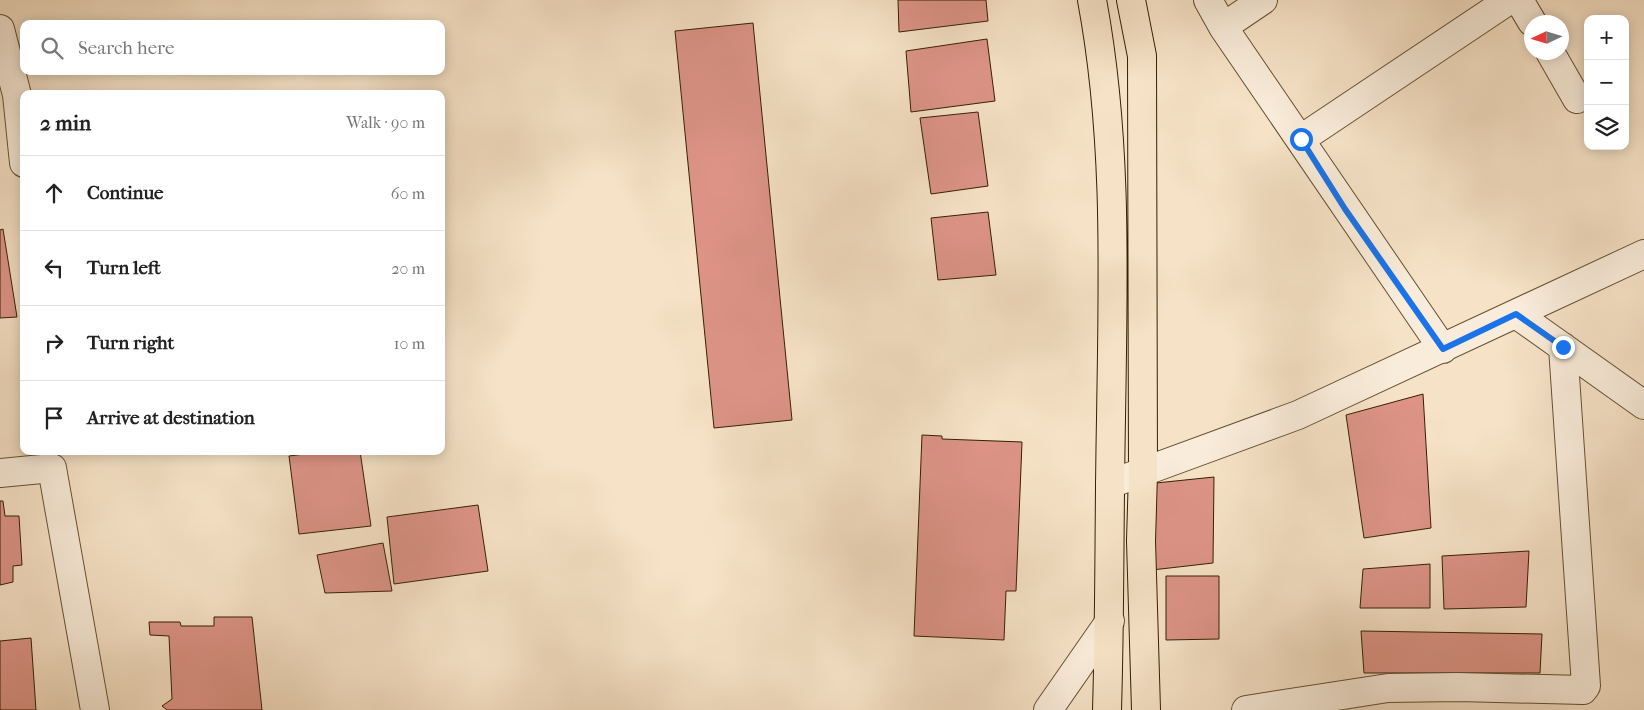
<!DOCTYPE html>
<html lang="en">
<head>
<meta charset="utf-8">
<style>
	:root { --surface:#fff; --page:#f6f6f6; --text:#222; --muted:#767676; --line:#e0e0e0 }
	body { margin:0; font-family:"IM FELL French Canon",serif; background:var(--page); color:var(--text) }
	.controls { position:absolute; right:15px; top:15px; display:grid; overflow:hidden; border-radius:10px; box-shadow:0 2px 12px #0003 }
	.controls button { width:45px; height:45px; display:grid; place-items:center; padding:0; border:0; border-bottom:1px solid var(--line); background:var(--surface); color:var(--text); font:25px sans-serif }
	.compass { position:absolute; left:1524px; top:15px; width:45px; height:45px; border-radius:50%; background:var(--surface); box-shadow:0 2px 12px #0003; rotate:266deg }
	.stop { position:absolute; width:15px; height:15px; margin:-11px; border:4px solid #1a73e8; border-radius:50%; background:#fff }
	.stop.end { background:#1a73e8; border-color:#fff; box-shadow:0 1px 5px #0008 }
	.list { margin:0; padding:0; list-style:none }
	h2 { display:flex; justify-content:space-between; align-items:center; height:65px; margin:0; padding:0 20px; font-size:21px }
	h2 small { font-size:16px; font-weight:400; color:var(--muted) }
	.list li { display:grid; grid-template-columns:32px 1fr auto; gap:15px; align-items:center; box-sizing:border-box; height:75px; padding:0 20px; border-top:1px solid var(--line) }
	.list b { display:block; font-size:19px; white-space:nowrap }
	.list em { font-size:16px; font-style:normal; color:var(--muted) }
	.icon { flex:none; width:28px; height:28px; fill:none; stroke:currentColor; stroke-width:2; stroke-linecap:round; stroke-linejoin:round }
	.map { position:relative; flex:none; width:1644px; height:710px; overflow:hidden }
	.search { position:absolute; background:var(--surface); box-shadow:0 2px 12px #0003; left:20px; top:20px; width:425px; height:55px; display:flex; align-items:center; gap:12px; box-sizing:border-box; padding:0 18px; border-radius:10px; color:var(--muted); font-size:19px }
	.panel { position:absolute; background:var(--surface); box-shadow:0 2px 12px #0003; left:20px; top:90px; width:425px; height:365px; border-radius:10px }
	.map>svg:first-child { display:block }
	.building { fill:#dd9487; stroke:#352001 }
	.lines { fill:none; stroke-linecap:round; stroke-linejoin:round }
	.minor-casing { stroke:#655032; stroke-width:30 }
	.highway-casing { stroke:#352001; stroke-width:30 }
	.minor { stroke:#f9ecda; stroke-width:28 }
	.highway { stroke:#f6e2c6; stroke-width:28 }
	.route { stroke:#1a73e8; stroke-width:6 }
</style>
</head>
<body>
<div class="map">
<svg width="1644" height="710" viewBox="0 0 1644 710">
	<rect width="100%" height="100%" fill="#f6e2c6"/>
	<filter id="stains"><feTurbulence type="fractalNoise" baseFrequency=".004" numOctaves="4"/><feColorMatrix values="0 0 0 0 .2 0 0 0 0 .09 0 0 0 0 .02 0 0 0 .5 -.17"/></filter>
	<radialGradient id="worn" r=".72"><stop offset=".6" stop-color="#630" stop-opacity="0"/><stop offset="1" stop-color="#630" stop-opacity=".3"/></radialGradient>
	<!-- building -->
	<path class="building" d="M898,0H986L988,21L899,32Z
		M753,23L792,420L714,428L675,31Z
		M987,39L995,101L911,112L906,51Z
		M978,112L988,186L931,194L920,118Z
		M988,212L996,275L938,280L931,218Z
		M3,229L17,317L0,318V230Z
		M1423,394L1431,528L1364,538L1346,415Z
		M922,435L942,436V439L1022,442L1016,591H1006L1004,640L914,636Z
		M327,451H360L371,526L299,534L289,456Z
		M1214,477L1213,563L1152,570L1156,483Z
		M0,501H3L5,516H19L22,565L13,566V582L0,585Z
		M478,505L488,571L394,584L387,517Z
		M383,543L392,591L325,593L317,555Z
		M1529,551L1526,607L1444,609L1442,556Z
		M1430,564V608H1360L1363,569Z
		M1166,576H1219V639L1166,640Z
		M214,617H252L262,710H167L162,706L172,699L169,636L150,635L149,622H180L181,626H214Z
		M1361,631L1542,634L1540,673H1364Z
		M31,638L36,710H0V641Z"/>
	<g class="lines">
		<defs>
			<path id="minor" d="M1208,0L1223,27L1443,349
				M1519,0L1532,22
				M1223,27L1263,0
				M0,29L17,95L24,163
				M1550,52L1577,99
				M1301,139L1509,0
				M1516,314L1644,405
				M0,473L52,468L95,710
				M1110,484L1298,415L1644,254
				M1048,710L1110,621
				M1246,710L1388,688L1458,687L1583,690L1586,686L1563,347"/>
			<path id="highway" d="M1092,0C1118,139 1113,278 1111,419C1109,516 1110,613 1107,710
				M1131,0L1142,56L1143,473L1141,541L1146,710"/>
		</defs>
		<!-- minor casing -->
		<use href="#minor" class="minor-casing"/>
		<!-- highway casing -->
		<use href="#highway" class="highway-casing"/>
		<!-- minor -->
		<use href="#minor" class="minor"/>
		<!-- highway -->
		<use href="#highway" class="highway"/>
	</g>
	<g class="lines">
		<!-- route -->
		<path class="route" d="M1301,139L1345,209L1443,349L1516,314L1563,347"/>
	</g>
	<rect width="100%" height="100%" filter="url(#stains)"/>
	<rect width="100%" height="100%" fill="url(#worn)"/>
</svg>
<div class="controls">
<button>+</button>
<button>−</button>
<button><svg class="icon" aria-label="layers" viewBox="0 0 24 24"><path d="M12 4l9 5-9 5-9-5zM3 14l9 5 9-5"/></svg></button>
</div>
<svg class="compass" viewBox="-18 -18 36 36"><path d="M0-13l5 13h-10z" fill="#e53935"/><path d="M0 13l5-13h-10z" fill="#767676"/></svg>
<div class="stop" style="left:1301px;top:139px"></div>
<div class="stop end" style="left:1563px;top:347px"></div>
<div class="search"><svg class="icon" aria-label="search" viewBox="0 0 24 24"><circle cx="10" cy="10" r="6"/><path d="M15 15l6 6"/></svg>Search here</div>
<section class="panel">
<h2>2 min<small>Walk · 90 m</small></h2>
<ul class="list">
<li><svg class="icon" aria-label="ahead" viewBox="0 0 24 24"><path d="M12 20V5M6 11l6-6 6 6"/></svg><div><b>Continue</b></div><em>60 m</em></li>
<li><svg class="icon" aria-label="left" viewBox="0 0 24 24"><path d="M17 20v-9H6M10 6l-5 5 5 5"/></svg><div><b>Turn left</b></div><em>20 m</em></li>
<li><svg class="icon" aria-label="right" viewBox="0 0 24 24"><path d="M7 20v-9h11M14 6l5 5-5 5"/></svg><div><b>Turn right</b></div><em>10 m</em></li>
<li><svg class="icon" aria-label="arrive" viewBox="0 0 24 24"><path d="M6 21V4h12l-3 4 3 4H6"/></svg><div><b>Arrive at destination</b></div></li>
</ul>
</section>
</div>
</body>
</html>
